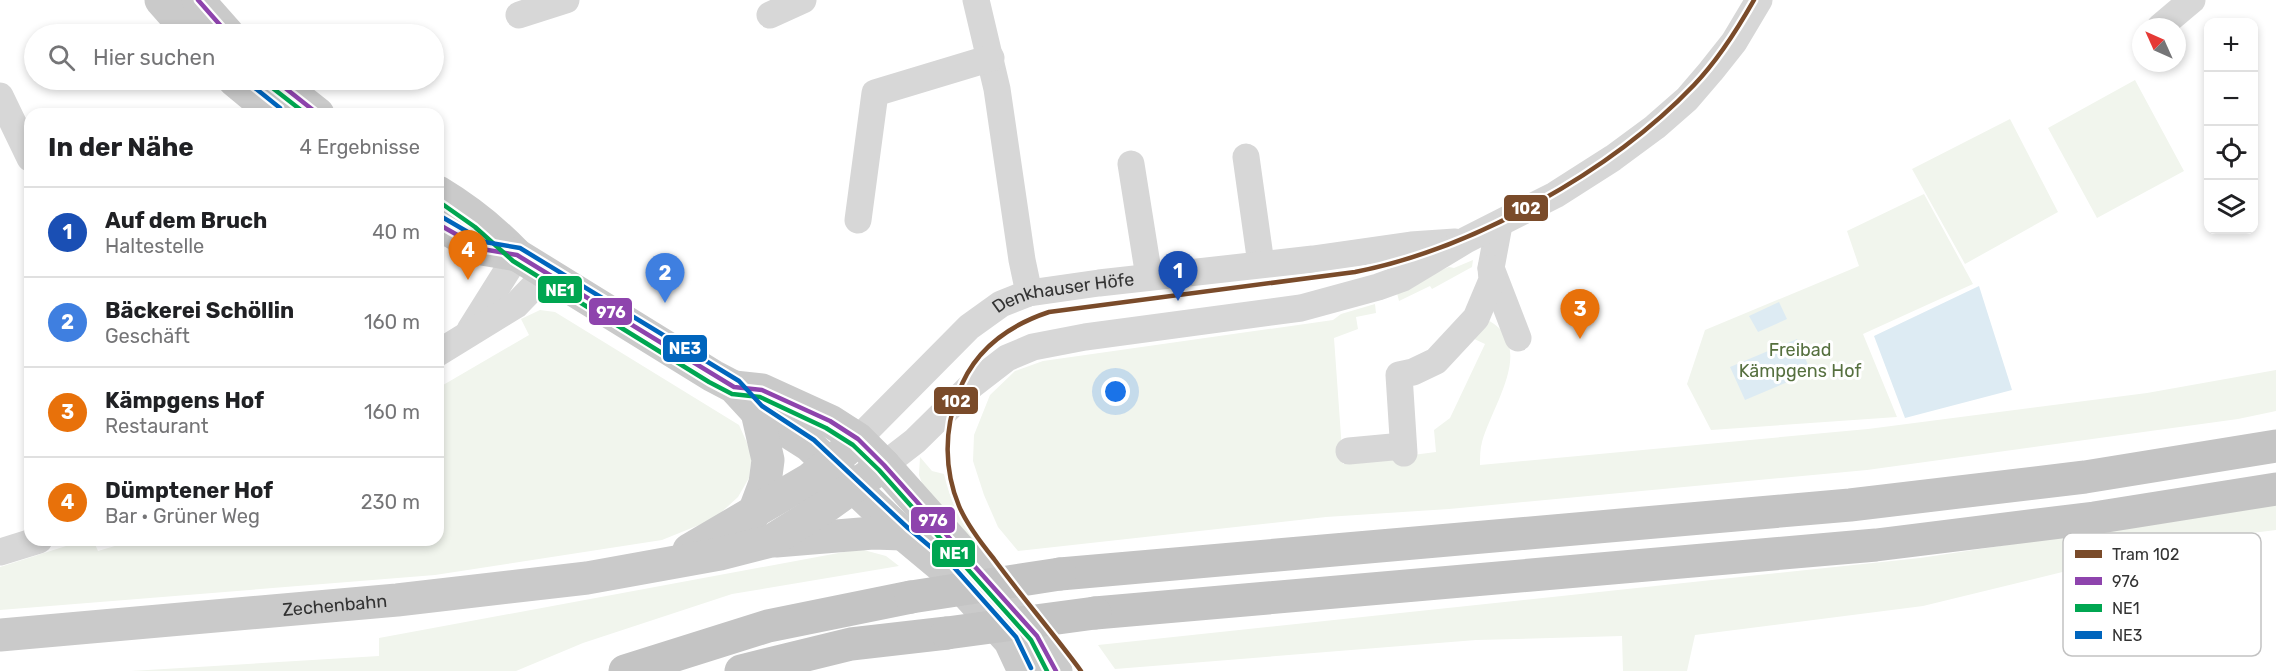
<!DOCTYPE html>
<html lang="de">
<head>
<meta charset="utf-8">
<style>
	:root { --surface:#fff; --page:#f2f2f2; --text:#202124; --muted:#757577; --line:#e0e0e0; --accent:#7a7a7a }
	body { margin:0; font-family:Rubik,sans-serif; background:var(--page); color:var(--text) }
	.controls { position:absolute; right:18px; top:18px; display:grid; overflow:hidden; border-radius:12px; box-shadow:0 3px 9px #0003 }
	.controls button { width:54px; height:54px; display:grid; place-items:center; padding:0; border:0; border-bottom:2px solid var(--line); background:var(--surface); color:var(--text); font:30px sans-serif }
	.compass { position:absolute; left:2132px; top:18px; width:54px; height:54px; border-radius:50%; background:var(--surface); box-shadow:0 3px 9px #0003; rotate:315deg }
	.you { position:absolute; left:1116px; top:392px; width:21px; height:21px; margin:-15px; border:4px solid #fff; border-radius:50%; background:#1a73e8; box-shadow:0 0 0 9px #1a73e833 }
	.badge { display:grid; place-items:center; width:39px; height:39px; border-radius:50%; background:var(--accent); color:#fff; font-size:20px; font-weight:700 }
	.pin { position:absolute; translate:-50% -50px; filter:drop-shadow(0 2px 3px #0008) }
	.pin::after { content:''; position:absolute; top:32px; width:21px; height:18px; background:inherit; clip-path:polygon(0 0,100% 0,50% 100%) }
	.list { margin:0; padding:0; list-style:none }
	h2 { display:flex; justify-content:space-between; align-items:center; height:78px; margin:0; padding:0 24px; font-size:26px }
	h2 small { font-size:20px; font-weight:400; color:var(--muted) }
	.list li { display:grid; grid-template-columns:39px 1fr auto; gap:18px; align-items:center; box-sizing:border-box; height:90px; padding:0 24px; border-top:2px solid var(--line) }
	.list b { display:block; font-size:22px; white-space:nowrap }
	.list p { margin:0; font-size:20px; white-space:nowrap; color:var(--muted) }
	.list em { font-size:20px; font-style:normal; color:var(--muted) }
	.icon { flex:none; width:33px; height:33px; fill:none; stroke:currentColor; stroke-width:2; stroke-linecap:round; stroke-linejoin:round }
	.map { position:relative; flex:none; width:2276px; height:671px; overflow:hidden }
	.search { position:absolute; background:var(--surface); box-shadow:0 3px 9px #0003; left:24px; top:24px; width:420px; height:66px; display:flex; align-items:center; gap:15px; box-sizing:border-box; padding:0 21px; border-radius:33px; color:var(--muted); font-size:22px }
	.panel { position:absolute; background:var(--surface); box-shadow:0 3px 9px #0003; left:24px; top:108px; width:420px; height:438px; border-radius:18px }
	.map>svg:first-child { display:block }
	.green { fill:#f1f5ed }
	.water { fill:#ddebf3 }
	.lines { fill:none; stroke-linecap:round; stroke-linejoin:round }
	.minor { stroke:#d7d7d7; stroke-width:27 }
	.major { stroke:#cacaca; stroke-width:33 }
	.highway { stroke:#c4c4c4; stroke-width:33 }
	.highway-bridge { stroke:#c4c4c4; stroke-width:33 }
	.bus-1-casing { stroke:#fff; stroke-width:9 }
	.bus-2-casing { stroke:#fff; stroke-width:9 }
	.bus-3-casing { stroke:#fff; stroke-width:9 }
	.bus-1 { stroke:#8e44ad; stroke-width:4.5 }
	.bus-2 { stroke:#00a651; stroke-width:4.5 }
	.bus-3 { stroke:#0065bd; stroke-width:4.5 }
	.tram-1-casing { stroke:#fff; stroke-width:9 }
	.tram-1 { stroke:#7a4b2a; stroke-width:4.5 }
	.labels { text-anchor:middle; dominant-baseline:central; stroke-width:6; stroke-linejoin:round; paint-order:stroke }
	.street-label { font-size:18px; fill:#333; stroke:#fff }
	.park-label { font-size:18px; fill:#56703f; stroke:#fff }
	.key { fill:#fff; stroke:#c2c2c2; stroke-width:1.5 }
	.key-label { font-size:16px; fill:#333 }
	.line-badge { stroke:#fff; stroke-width:2 }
	.badge-label { font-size:16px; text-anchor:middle; font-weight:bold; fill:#fff }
</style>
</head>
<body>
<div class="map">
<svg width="2276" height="671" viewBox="0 0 2276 671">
	<rect width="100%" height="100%" fill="#fff"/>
	<!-- green -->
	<path class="green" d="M2135,80L2184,171L2097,218L2048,128Z
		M2010,119L2058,212L1965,264L1912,169Z
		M1924,194L1973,284L1863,334L1897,417L1711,430L1687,384L1705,330L1859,266L1847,231Z
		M1473,260L1472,267L1432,289L1430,286L1399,301L1396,289L1449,267L1454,268Z
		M1375,304L1376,313L1356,317L1358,329L1334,338L1343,464L1436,452L1434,430L1450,418L1485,344L1470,337L1479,316C1541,340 1494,400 1482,442C1480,449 1480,458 1480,465L1868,429L2147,393L2276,370V411L2238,419L1867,470L1449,509L1326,517L1018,551L998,527L984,495L973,461L974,435L990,395L1015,371L1043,361L1333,320L1341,314Z
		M540,310L555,312L739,425L752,454L749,478L738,497L714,519L662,540L435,575L0,610V567L85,540H93L98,551L135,540H438V388L529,335L521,319Z
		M920,457L932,471L944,474C950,500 960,521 976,542L973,544L923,486L919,475Z
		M2276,505V530L2252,533L2095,564L1923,606L1695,635L1687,671H1623L1622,636L1476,640L1115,669L1098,645L1920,558Z
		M860,549L886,556L899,566L732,594L583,643L516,671H131L379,656V638Z"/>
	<!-- water -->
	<path class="water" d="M1979,286L2012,390L1905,418L1874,336Z
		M1779,302L1787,319L1758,332L1749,316Z
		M1797,339L1811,372L1745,400L1730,367Z"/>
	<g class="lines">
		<!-- minor -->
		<g class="minor">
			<path d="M976,0L997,89L1022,260L1029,293"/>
			<path d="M519,15L566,0"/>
			<path d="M770,15L803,0"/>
			<path d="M2160,27L2192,0"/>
			<path d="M0,96L30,158"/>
			<path d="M1246,157L1261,264"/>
			<path d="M1131,164L1149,277"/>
			<path d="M858,220L875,93L991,58"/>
			<path d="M1499,225L1491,268L1518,338"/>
			<path d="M470,330L517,255"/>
			<path d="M438,353L516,305L546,274"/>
			<path id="s1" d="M858,439L969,327L1001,304L1029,293L1099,283L1313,259L1411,245L1455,242"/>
			<path d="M1349,451L1403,446"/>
			<path d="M1404,453L1399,375L1413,372L1436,361L1476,318L1492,280L1491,268"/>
			<path d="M884,465L915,441L972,385L1007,358L1033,347L1085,337L1301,308L1378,287L1403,278L1466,240L1555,195L1613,158L1655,127L1687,99L1711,71L1734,42L1759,0"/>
			<path d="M0,552L39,540"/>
		</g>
		<!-- major -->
		<g class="major">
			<path d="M161,0L191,34"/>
			<path d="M198,0L228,34"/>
			<path d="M234,80L275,114"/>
			<path d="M275,80L318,114"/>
			<path d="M438,192C468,210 493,230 517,255L713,376L734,387L757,412L809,445L903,534L945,569L1010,641L1024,671"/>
			<path d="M438,224L482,249L517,255"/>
			<path d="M734,387L762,390L830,421L858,439L884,465L1037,636L1056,671"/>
			<path d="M753,515L765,483L768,460L757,412"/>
			<path d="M776,541L873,533L903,534"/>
			<path d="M689,550L810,479L845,451"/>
			<path id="s2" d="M0,635L397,600L587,578L720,554L771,541L828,505L884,465"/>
		</g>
		<!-- highway -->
		<path class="highway" d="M1060,574L1850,505L2085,477L2276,446
			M1095,613L1876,545L2094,518L2276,489
			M625,671L768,626L911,597
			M741,671L851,644L947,633"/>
		<!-- highway-bridge -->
		<path class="highway-bridge" d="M911,597L1060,574
			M947,633L1095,613"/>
		<defs>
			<path id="bus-1" d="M198,0L228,34
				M275,80L318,114
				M438,224L482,249L517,255L734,387L762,390L830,421L858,439L884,465L1037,636L1056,671"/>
			<path id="bus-2" d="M270,86L306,114
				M438,201L475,227L513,261L709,382L732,394L760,397L826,428L853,445L879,470L1031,640L1047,671"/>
			<path id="bus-3" d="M245,80L280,108
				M442,217L485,242L520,248L739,381L762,406L814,440L908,528L951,564L1016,637L1031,668"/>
		</defs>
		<!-- bus-1 casing -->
		<use href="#bus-1" class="bus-1-casing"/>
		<!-- bus-2 casing -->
		<use href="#bus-2" class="bus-2-casing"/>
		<!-- bus-3 casing -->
		<use href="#bus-3" class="bus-3-casing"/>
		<!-- bus-1 -->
		<use href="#bus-1" class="bus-1"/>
		<!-- bus-2 -->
		<use href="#bus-2" class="bus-2"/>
		<!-- bus-3 -->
		<use href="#bus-3" class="bus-3"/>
		<defs>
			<path id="tram-1" d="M1081,671C1053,633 1022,597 994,559C981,543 967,525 959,506C944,470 944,430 958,394C973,351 1007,326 1049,312L1355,272C1472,249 1611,172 1694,85C1718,60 1737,30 1754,0"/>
		</defs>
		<!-- tram-1 casing -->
		<use href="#tram-1" class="tram-1-casing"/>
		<!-- tram-1 -->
		<use href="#tram-1" class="tram-1"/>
	</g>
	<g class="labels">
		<!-- street labels -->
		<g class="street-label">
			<text stroke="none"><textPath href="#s1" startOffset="261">Denkhauser Höfe</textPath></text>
			<text stroke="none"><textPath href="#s2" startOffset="336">Zechenbahn</textPath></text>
		</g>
		<!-- park labels -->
		<g class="park-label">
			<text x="1800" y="350">Freibad<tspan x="1800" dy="21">Kämpgens Hof</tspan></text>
		</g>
	</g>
	<!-- legend -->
	<rect x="2063" y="533" width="198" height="123" rx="9" class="key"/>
	<rect x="2075" y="550" width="27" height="8" fill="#7a4b2a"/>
	<rect x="2075" y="577" width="27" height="8" fill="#8e44ad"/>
	<rect x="2075" y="604" width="27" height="8" fill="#00a651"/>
	<rect x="2075" y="631" width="27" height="8" fill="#0065bd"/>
	<g class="key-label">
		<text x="2112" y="560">Tram 102</text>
		<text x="2112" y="587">976</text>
		<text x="2112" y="614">NE1</text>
		<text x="2112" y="641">NE3</text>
	</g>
	<g class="line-badge">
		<rect x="1503" y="194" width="46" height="28" rx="6" fill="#7a4b2a"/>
		<rect x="537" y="275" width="46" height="29" rx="6" fill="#00a651"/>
		<rect x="588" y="297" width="45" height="29" rx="6" fill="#8e44ad"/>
		<rect x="662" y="334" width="46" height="29" rx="6" fill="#0065bd"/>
		<rect x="933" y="386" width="46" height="29" rx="6" fill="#7a4b2a"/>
		<rect x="910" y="506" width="46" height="28" rx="6" fill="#8e44ad"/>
		<rect x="931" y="539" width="45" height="29" rx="6" fill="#00a651"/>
	</g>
	<g class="badge-label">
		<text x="1526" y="214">102</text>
		<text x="560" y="296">NE1</text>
		<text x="611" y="318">976</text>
		<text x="685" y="354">NE3</text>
		<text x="956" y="407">102</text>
		<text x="933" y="526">976</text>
		<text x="954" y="559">NE1</text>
	</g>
</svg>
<div class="controls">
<button>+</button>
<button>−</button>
<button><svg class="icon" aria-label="locate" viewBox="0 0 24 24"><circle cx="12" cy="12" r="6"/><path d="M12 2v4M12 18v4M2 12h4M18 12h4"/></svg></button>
<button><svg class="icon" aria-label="layers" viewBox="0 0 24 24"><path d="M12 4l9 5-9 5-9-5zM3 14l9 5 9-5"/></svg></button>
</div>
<svg class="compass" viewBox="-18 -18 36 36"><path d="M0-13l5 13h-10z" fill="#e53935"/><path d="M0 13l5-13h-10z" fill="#757577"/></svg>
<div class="you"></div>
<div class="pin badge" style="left:1178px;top:301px;background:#1a4fb4">1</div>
<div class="pin badge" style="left:665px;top:303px;background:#3f7fe0">2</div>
<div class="pin badge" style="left:1580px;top:339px;background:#e8710a">3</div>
<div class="pin badge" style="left:468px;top:280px;background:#e8710a">4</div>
<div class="search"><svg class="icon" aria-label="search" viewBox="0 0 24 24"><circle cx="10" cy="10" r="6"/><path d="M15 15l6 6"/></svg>Hier suchen</div>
<section class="panel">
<h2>In der Nähe<small>4 Ergebnisse</small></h2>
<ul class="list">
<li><span class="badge" style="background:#1a4fb4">1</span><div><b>Auf dem Bruch</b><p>Haltestelle</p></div><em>40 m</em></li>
<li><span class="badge" style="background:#3f7fe0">2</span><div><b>Bäckerei Schöllin</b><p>Geschäft</p></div><em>160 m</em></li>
<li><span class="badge" style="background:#e8710a">3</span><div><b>Kämpgens Hof</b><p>Restaurant</p></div><em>160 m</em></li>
<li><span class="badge" style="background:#e8710a">4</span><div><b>Dümptener Hof</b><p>Bar · Grüner Weg</p></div><em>230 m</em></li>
</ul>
</section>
</div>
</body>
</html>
